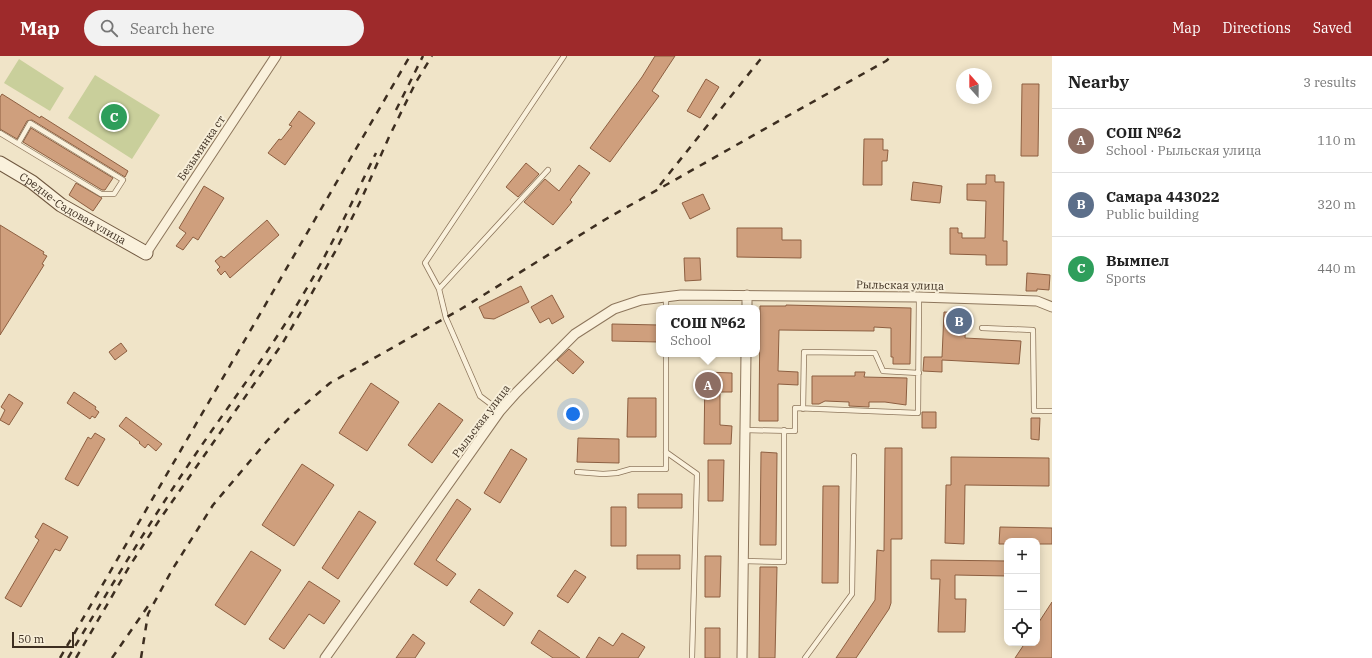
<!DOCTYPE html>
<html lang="en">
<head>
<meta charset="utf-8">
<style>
	:root { --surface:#fff; --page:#f2f2f2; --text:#222; --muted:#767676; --line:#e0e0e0; --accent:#9e2a2b }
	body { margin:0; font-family:"IBM Plex Serif",serif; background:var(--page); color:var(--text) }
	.controls { position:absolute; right:12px; bottom:12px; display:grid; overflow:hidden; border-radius:8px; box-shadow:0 2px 10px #0003 }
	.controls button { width:36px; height:36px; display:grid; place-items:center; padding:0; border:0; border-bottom:1px solid var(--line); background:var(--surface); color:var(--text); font:20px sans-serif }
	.compass { position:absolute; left:956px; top:12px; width:36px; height:36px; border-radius:50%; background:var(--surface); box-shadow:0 2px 10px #0003; rotate:339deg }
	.scale { position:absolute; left:12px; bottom:10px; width:62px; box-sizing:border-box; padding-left:4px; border:2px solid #3d2e20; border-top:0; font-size:11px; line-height:14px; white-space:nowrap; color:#3d2e20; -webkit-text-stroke:3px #f7eed8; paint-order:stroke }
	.you { position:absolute; left:573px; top:358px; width:14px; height:14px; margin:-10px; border:3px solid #fff; border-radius:50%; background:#1a73e8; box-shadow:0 0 0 6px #1a73e833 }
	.badge { display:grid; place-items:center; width:26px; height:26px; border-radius:50%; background:var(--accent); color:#fff; font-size:13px; font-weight:700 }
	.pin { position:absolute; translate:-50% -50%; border:2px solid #fff; box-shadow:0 1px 4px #0006 }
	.popup { position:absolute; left:656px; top:249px; width:104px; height:52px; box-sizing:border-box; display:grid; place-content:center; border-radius:8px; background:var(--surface); filter:drop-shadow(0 1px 3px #0005); font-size:13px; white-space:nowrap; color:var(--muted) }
	.popup b { font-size:15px; color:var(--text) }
	.popup::after { content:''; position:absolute; left:50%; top:100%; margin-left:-8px; border:8px solid transparent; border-top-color:var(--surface) }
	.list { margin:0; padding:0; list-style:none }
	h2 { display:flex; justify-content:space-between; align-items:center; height:52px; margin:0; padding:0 16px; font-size:17px }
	h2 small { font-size:13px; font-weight:400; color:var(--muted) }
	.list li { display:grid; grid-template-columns:26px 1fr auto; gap:12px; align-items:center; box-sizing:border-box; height:64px; padding:0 16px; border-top:1px solid var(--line) }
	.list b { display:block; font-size:15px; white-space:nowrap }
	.list p { margin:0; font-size:13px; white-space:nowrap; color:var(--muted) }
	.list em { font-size:13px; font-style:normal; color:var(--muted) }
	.icon { flex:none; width:22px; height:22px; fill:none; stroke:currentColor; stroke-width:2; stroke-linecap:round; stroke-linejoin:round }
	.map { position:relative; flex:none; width:1052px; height:602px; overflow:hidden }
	header { display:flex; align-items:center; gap:24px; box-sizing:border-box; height:56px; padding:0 20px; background:var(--accent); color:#fff }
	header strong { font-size:19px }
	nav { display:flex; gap:22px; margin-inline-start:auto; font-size:14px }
	.search { width:280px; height:36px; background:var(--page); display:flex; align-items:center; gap:10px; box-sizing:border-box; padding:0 14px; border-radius:22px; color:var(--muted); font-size:15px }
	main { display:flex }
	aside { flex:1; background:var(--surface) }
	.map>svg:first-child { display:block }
	.green { fill:#c9cf9b }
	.building { fill:#cf9f7d; stroke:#8d5f41 }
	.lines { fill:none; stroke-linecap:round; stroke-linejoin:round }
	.lane-casing { stroke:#8d765c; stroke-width:6 }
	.street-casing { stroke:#8d765c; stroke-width:11 }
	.secondary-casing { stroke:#6f573f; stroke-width:15 }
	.lane { stroke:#faf1dc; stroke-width:4.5 }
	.street { stroke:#faf1dc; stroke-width:9 }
	.secondary { stroke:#faf1dc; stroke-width:13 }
	.rail { stroke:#3d2e20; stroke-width:2.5; stroke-dasharray:7 7; stroke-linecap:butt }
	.labels { text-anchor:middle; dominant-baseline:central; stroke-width:4; stroke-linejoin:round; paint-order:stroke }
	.street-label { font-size:11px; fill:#3d2e20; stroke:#f7eed8 }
</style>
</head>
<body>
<header>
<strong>Map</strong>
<div class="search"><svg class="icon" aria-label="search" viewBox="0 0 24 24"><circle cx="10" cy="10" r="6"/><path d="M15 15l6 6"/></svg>Search here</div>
<nav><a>Map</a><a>Directions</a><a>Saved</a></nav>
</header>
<main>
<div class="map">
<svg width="1052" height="602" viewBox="0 0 1052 602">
	<rect width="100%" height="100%" fill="#f0e4c8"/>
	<!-- green -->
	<path class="green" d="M19,3L64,32L50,55L4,27Z
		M95,19L160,59L132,103L68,62Z"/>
	<!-- building -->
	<path class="building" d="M655,0H675L652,35L659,40L610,106L590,92L642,21Z
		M706,23L719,31L700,62L687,55Z
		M1022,28H1039L1038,100H1021Z
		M2,38L40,62L41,60L128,115L125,121L32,64L27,65L17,83L0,73V41Z
		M299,55L315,67L285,109L268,97L279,83L281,84L292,70L289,69Z
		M31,72L113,122L105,134H102L23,86Z
		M864,83H883V94H888L887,105H882V129H863Z
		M526,107L539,118L518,141L506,131Z
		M579,109L590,117L570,144L572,146L553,169L524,146L545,123L559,135Z
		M986,119H995V126H1004L1003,185H1007V209H986V199L950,198V172H958V177H962V182H985L986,145L967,144V128H986Z
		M913,126L942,130L940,147L911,144Z
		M76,127L102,142L93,155L69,139Z
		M204,130L224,142L198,184L193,181L183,194L176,190L186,177L179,172Z
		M703,138L710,153L690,163L682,147Z
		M267,164L279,179L230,222L225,215L221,219L217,214L220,211L215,205L221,200L224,202Z
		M0,169L44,196L43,198L47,200L42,208L44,209L0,279Z
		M737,172H782V184H801V202L737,201Z
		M684,202H700L701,224L685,225Z
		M1027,217L1050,219L1049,234L1037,233V235H1026Z
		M521,230L529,246L494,263L484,262L479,251Z
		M552,239L564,261L552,268L549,262L540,267L531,251Z
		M786,249L911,252L910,308H893V301H891V272L874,271V275L779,274L778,315L798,316V329L778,328V365H759L760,250H786Z
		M944,256L966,257L965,282L1021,285L1019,308L942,304V316L923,315L924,301H942Z
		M612,268L659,269V286L612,285Z
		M121,287L127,295L115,304L109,296Z
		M569,293L584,306L573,318L557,304Z
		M705,316L732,317V336H720V369L732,370L731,388H704Z
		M855,316H865L864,321L907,322L906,349L885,346H869V351L849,350V346L825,345L819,348H812V320H855Z
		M371,327L399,346L367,395L339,377Z
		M74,336L96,351L95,353L99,356L95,362L92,360L90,363L67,347Z
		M9,338L23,347L9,369L0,364L5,354L1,351Z
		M628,342H656V381H627Z
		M439,347L463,364L432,407L408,389Z
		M922,356H936V372H922Z
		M126,361L162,388L156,395L148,388L145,392L139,387L140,386L119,370Z
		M1031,362H1040L1039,384L1031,383Z
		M95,377L105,383L78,430L65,423L88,381L91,383Z
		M578,382L619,383V407L577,406Z
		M885,392H902V483H891V547L889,553L856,602H836L875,544L877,494L884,495Z
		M511,393L527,403L500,447L484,437Z
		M761,396L777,397L776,489H760Z
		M951,401L1049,402V430L965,429L964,488L945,487L946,429H951Z
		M708,404H724L723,445H708Z
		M302,408L334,429L294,490L262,469Z
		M823,430H839L838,527H822Z
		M638,438H682V452H638Z
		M457,443L471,453L436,504L456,518L447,530L414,508Z
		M611,451H626V490H611Z
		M359,455L376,466L338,523L322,512Z
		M43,467L68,481L60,495L55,493L21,551L5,542L39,484L35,481Z
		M1000,471L1052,472V488H1037V485H1007V488H999Z
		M251,495L281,514L245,569L215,549Z
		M637,499H680V513H637Z
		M705,500H721L720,541H705Z
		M931,504L1007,505V520L955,519V543H966L965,576H938L940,523H931Z
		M760,511H777L775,602H759Z
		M575,514L586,521L568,547L557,540Z
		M309,525L340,545L324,568L309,558L284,593L269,583Z
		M479,533L513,557L504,570L470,546Z
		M1052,546V602H1015L1025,587H1037V569Z
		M705,572H720V602H705Z
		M539,574L580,602H553L531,587Z
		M622,577L645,591L638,602H586L599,581L613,590Z
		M413,578L425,587L415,602H396Z"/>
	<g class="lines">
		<defs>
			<path id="lane" d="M0,77L101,138H114L123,124L30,67L18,88
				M439,233L425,207L564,0
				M666,252V241
				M982,272L1033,274L1034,355H1052
				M803,353L804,296L875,297L883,315L919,317
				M500,355L480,340L446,262L439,233L548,114
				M745,374L795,375V352L918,357L919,241
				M666,396L697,418L692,602
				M577,416L603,418L617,417L631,413H666V298
				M743,505L784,506V374
				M805,602L852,538L854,400"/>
			<path id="street" d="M146,197L276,0
				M747,252V239
				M325,602L500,355L516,337L575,278L614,253L641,244L681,239L919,241L1037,245L1052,251
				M742,602L746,298"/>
			<g id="secondary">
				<path id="s1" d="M0,107L32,126L61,149L146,197"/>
			</g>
		</defs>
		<!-- lane casing -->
		<use href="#lane" class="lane-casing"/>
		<!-- street casing -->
		<use href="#street" class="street-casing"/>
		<!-- secondary casing -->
		<use href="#secondary" class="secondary-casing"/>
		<!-- lane -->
		<use href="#lane" class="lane"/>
		<!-- street -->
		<use href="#street" class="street"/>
		<!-- secondary -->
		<use href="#secondary" class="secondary"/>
		<!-- rail -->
		<path class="rail" d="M396,54L423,0
			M660,129L763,0
			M60,602L410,0
			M68,602C108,535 148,469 191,405C228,350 268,298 301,242C329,196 352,146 376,97
			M76,602L129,511L160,463L282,288L308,244L336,194L361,144L389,81L416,26L432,0
			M112,602L148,550
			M141,602L148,558L172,514L213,449L267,385L289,362L330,327L461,253L606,163L784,62L886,5L892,0"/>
	</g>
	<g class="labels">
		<!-- street labels -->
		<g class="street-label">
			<text transform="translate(201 92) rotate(-56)">Безымянка ст</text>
			<text stroke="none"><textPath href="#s1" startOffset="86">Средне-Садовая улица</textPath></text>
			<text transform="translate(900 229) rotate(1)">Рыльская улица</text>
			<text transform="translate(481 365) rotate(-53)">Рыльская улица</text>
		</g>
	</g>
</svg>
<div class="controls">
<button>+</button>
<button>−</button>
<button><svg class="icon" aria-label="locate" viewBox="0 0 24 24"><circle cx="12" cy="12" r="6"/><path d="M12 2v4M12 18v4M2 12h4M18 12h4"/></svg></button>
</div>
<svg class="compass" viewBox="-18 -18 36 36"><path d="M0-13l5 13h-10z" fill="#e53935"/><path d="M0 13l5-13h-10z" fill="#767676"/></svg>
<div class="scale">50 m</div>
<div class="you"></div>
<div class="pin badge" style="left:708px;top:329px;background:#8d6e63">A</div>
<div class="popup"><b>СОШ №62</b>School</div>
<div class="pin badge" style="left:959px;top:265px;background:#5c6f8a">B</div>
<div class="pin badge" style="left:114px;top:61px;background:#2e9e5b">C</div>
</div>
<aside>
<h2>Nearby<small>3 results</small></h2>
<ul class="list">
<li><span class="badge" style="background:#8d6e63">A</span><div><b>СОШ №62</b><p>School · Рыльская улица</p></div><em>110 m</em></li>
<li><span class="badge" style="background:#5c6f8a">B</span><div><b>Самара 443022</b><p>Public building</p></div><em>320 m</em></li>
<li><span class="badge" style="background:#2e9e5b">C</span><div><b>Вымпел</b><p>Sports</p></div><em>440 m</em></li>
</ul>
</aside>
</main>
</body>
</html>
